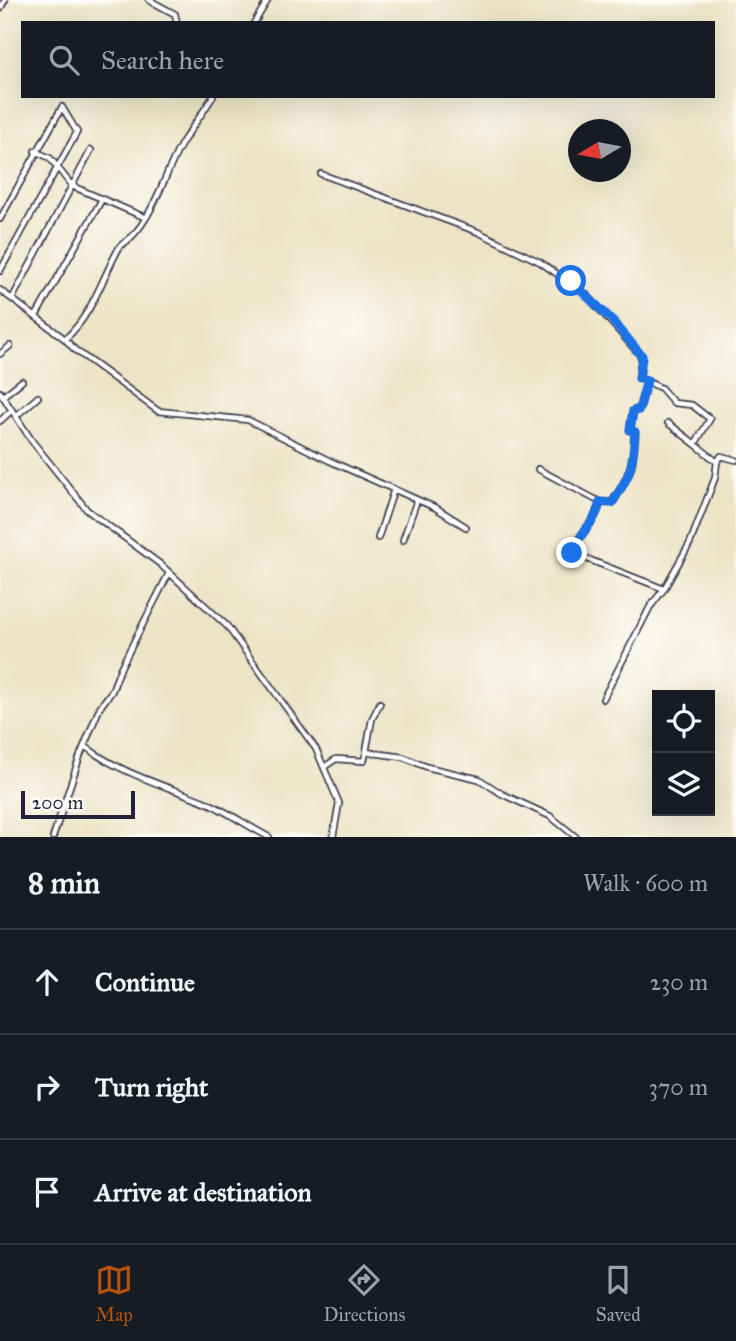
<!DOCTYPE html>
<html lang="en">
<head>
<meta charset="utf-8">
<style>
	:root { --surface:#171b24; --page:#20242c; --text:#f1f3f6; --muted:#9ea1a6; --line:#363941; --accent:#b45309 }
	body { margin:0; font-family:"IM FELL Great Primer",serif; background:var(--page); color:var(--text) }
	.controls { position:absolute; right:21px; bottom:21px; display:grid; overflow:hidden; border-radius:0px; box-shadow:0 7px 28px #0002 }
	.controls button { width:63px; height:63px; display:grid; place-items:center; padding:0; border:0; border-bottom:2px solid var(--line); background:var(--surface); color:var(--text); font:35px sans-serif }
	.compass { position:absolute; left:568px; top:119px; width:63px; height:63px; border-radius:50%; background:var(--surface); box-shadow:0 7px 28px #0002; rotate:260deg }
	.scale { position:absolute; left:21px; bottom:18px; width:114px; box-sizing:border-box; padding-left:7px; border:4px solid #22223b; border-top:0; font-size:19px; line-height:24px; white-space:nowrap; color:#22223b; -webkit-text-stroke:5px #fdfcf7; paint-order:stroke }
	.stop { position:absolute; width:21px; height:21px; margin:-16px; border:5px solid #1a73e8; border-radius:50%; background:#fff }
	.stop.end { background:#1a73e8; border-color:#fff; box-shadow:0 2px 7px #0008 }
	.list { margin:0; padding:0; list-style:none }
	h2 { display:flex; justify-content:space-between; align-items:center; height:91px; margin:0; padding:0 28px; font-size:30px }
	h2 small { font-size:23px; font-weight:400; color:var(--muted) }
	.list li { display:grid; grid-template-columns:46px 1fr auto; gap:21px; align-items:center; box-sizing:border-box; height:105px; padding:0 28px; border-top:2px solid var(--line) }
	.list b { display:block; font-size:26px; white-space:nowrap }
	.list em { font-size:23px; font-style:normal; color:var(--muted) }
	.icon { flex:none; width:38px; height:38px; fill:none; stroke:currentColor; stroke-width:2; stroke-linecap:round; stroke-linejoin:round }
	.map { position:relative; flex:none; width:736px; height:837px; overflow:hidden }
	.search { position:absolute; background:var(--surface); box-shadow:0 7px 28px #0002; left:21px; right:21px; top:21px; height:77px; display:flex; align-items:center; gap:18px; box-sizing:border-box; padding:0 24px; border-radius:0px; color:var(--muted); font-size:26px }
	.sheet { height:406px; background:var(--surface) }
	nav { display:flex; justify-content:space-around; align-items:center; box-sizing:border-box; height:98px; border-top:2px solid var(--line); background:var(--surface); font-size:19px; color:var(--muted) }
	nav a { display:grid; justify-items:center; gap:4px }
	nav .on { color:var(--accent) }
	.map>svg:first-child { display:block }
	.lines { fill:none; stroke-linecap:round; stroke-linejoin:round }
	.minor-casing { stroke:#403f50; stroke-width:8 }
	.minor { stroke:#fff; stroke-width:4.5 }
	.route { stroke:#1a73e8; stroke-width:9 }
</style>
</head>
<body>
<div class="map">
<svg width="736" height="837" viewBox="0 0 736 837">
	<rect width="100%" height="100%" fill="#fdfcf7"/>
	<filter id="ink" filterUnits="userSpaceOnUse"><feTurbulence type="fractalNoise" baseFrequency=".0143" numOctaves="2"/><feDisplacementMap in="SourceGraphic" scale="14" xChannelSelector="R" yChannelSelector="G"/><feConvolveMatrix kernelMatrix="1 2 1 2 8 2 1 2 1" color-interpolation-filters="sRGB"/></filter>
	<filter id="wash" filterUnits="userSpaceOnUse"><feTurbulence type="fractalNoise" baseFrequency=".00686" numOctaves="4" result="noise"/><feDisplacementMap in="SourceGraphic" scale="28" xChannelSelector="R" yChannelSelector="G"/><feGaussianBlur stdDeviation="1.57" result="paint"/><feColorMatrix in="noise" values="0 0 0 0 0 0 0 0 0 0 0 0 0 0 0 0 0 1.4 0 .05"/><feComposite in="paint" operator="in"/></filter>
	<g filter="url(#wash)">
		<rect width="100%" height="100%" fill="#ede4c6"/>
	</g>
	<g filter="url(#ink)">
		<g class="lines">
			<defs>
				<path id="minor" d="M149,0L175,14L177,23
					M0,9L5,0
					M254,23L268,0
					M35,151L50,158L72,186L144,217
					M321,174L478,232L540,262L586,294L642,357L639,378L661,388L674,403L692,405L710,419L695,444L717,462L721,456L736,460
					M0,219L62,107
					M0,271L77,132L62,107
					M0,290L65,339C92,316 103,276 120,246C152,227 164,173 182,143C192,127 203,113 213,96
					M12,299L91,150
					M36,316L101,201
					M65,339L74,349L158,411L248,420L330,461L436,508L466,527
					M0,354L10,346
					M0,392L32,441L87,510L160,564L227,626L316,749L339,803L333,837
					M3,396L22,381
					M16,416L38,397
					M0,421L12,410
					M668,423L695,444
					M538,469L600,502C596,524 580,530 572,553L664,589
					M600,502L612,503C632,472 633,467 635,432L630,430L633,411L639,409L647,381
					M378,538L394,489
					M403,540L417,500
					M603,699L650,607L664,589L690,543L715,478L717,462
					M86,747C121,774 167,786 208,803C228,812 249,827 269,837
					M366,752L372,719L380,703
					M324,767L336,759L364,761L366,752L403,757L427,767L479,779L502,794L550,816L576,837
					M53,837L80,756L100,707L112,691L121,667L169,573"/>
			</defs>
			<!-- minor casing -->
			<use href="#minor" class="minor-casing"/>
			<!-- minor -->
			<use href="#minor" class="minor"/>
		</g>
	</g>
	<g class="lines" filter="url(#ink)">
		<!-- route -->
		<path class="route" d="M571,281L612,320L642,356L639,378L647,381L639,410L633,411L630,430L635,432C633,466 631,474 612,503L600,502C596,524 580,530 572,553"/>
	</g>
</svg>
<div class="controls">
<button><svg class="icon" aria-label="locate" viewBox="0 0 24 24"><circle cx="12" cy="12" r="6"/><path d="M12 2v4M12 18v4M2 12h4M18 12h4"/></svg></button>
<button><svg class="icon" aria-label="layers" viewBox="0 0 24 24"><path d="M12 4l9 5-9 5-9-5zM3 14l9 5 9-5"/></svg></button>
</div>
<svg class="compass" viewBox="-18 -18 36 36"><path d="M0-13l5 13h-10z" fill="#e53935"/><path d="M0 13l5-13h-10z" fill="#9ea1a6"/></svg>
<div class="scale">200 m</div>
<div class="stop" style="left:571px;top:281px"></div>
<div class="stop end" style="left:572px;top:553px"></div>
<div class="search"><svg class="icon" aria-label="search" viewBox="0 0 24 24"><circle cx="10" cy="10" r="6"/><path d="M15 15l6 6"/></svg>Search here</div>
</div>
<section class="sheet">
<h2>8 min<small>Walk · 600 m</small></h2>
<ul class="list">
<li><svg class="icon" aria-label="ahead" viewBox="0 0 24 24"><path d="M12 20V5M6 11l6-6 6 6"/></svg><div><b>Continue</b></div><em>230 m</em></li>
<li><svg class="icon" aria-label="right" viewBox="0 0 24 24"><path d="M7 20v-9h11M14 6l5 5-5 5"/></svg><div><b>Turn right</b></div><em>370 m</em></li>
<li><svg class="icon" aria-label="arrive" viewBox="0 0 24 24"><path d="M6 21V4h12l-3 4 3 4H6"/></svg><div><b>Arrive at destination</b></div></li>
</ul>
</section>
<nav>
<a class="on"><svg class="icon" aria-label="map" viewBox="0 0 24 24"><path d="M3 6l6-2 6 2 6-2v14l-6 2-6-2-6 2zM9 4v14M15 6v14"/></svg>Map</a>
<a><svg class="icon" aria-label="directions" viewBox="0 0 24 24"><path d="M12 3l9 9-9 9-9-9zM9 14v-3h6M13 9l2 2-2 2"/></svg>Directions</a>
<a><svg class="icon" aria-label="saved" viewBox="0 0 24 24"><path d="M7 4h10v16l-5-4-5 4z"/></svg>Saved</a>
</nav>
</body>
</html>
